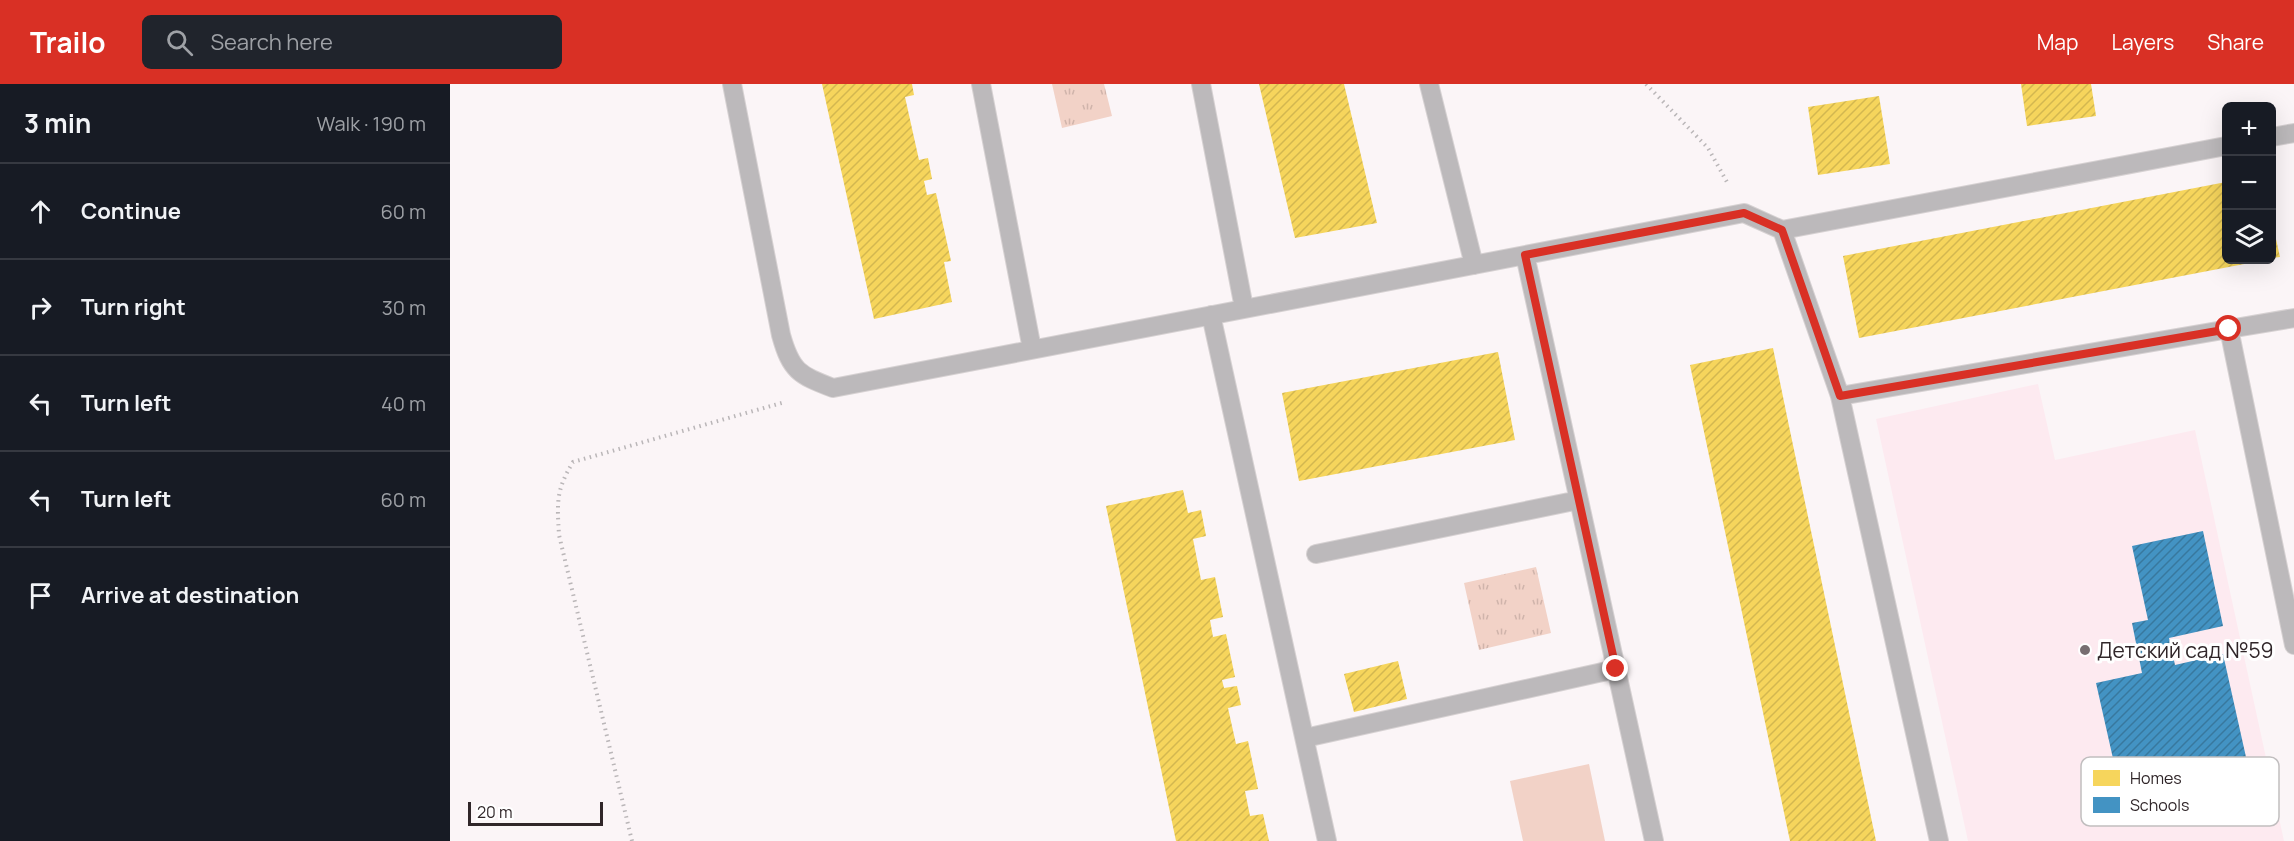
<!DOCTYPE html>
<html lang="en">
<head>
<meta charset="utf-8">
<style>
	:root { --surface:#171b24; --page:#20242c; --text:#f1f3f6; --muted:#9ea1a6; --line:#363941; --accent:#d93025 }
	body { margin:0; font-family:Manrope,sans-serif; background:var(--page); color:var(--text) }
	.controls { position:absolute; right:18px; top:18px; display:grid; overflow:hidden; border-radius:9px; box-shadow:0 6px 24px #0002 }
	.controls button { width:54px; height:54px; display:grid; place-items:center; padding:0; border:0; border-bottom:2px solid var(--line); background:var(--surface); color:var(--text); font:30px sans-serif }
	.scale { position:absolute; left:18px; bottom:15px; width:135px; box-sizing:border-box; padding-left:6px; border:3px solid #302629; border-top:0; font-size:16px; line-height:21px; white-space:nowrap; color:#302629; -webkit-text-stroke:4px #fff; paint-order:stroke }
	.stop { position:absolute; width:18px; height:18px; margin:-14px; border:4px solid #d93025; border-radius:50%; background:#fff }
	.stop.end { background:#d93025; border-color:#fff; box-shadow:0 2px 6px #0008 }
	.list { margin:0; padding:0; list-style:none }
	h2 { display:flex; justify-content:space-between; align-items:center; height:78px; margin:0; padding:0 24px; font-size:26px }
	h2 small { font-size:20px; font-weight:400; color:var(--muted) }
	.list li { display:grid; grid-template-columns:39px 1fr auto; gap:18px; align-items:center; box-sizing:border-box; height:96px; padding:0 24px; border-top:2px solid var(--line) }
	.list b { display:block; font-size:22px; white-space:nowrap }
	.list em { font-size:20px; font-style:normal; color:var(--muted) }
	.icon { flex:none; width:33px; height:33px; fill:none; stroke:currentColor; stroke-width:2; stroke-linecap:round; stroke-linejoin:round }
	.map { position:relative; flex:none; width:1844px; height:757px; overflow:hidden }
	header { display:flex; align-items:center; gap:36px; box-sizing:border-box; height:84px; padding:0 30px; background:var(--accent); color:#fff }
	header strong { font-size:28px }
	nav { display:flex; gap:33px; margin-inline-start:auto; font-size:21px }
	.search { width:420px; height:54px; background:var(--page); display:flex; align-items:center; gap:15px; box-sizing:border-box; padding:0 21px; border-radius:9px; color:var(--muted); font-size:22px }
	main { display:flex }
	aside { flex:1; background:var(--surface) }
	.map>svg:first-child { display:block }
	.built { fill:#fdeaf0 }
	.grass { fill:url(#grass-tufts) }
	.pitch { fill:#f2d2c7 }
	.homes { fill:url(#homes-hatch) }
	.schools { fill:url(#schools-hatch) }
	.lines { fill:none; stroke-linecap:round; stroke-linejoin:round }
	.service-casing { stroke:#d6d1d2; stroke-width:20 }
	.path { stroke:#bab6b8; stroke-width:4; stroke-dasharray:1.5 4.5; stroke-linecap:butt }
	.service { stroke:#bcb9bb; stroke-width:18 }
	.route { stroke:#d93025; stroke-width:8 }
	.poi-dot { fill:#776e71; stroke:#fff; stroke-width:2 }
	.labels { text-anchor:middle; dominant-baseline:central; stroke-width:6; stroke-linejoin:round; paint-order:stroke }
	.poi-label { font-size:21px; fill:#302629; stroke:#fff; text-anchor:start }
	.key { fill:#fff; stroke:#c1bebf; stroke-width:1.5 }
	.key-label { font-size:16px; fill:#302629 }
</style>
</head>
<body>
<header>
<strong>Trailo</strong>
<div class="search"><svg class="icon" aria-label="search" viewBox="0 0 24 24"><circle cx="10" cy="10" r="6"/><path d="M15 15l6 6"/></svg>Search here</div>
<nav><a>Map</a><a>Layers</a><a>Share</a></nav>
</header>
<main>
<aside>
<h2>3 min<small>Walk · 190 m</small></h2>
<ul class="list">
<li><svg class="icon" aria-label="ahead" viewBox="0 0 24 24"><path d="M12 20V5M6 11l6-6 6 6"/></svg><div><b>Continue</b></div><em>60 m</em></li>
<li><svg class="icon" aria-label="right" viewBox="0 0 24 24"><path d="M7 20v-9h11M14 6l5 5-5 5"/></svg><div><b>Turn right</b></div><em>30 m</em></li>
<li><svg class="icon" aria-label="left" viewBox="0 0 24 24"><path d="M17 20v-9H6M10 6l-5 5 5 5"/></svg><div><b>Turn left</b></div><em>40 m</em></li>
<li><svg class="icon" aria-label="left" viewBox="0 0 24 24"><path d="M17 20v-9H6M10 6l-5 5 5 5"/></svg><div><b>Turn left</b></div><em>60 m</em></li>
<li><svg class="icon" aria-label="arrive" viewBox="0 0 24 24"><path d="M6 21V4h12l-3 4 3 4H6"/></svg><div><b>Arrive at destination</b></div></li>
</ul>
</aside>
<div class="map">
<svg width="1844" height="757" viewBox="0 0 1844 757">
	<defs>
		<pattern id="grass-tufts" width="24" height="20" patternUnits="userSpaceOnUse" patternTransform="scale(1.5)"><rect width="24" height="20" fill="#f2d2c7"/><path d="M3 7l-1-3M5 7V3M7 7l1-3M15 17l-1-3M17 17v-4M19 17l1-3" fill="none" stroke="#d0b4ab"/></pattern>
		<pattern id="homes-hatch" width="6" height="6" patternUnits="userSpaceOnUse" patternTransform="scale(1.5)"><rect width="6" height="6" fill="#f6d55c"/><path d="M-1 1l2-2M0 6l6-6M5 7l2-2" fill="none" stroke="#d3b750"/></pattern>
		<pattern id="schools-hatch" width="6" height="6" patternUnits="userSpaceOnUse" patternTransform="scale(1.5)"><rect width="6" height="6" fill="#4393c3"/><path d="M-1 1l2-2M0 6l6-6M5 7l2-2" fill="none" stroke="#38789e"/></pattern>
	</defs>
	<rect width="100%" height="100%" fill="#fbf5f7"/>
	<!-- built -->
	<path class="built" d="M1588,300L1605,376L1745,346L1834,757H1518L1426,335Z"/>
	<!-- grass -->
	<path class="grass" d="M602,0H654L662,32L612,44Z
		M1086,483L1101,549L1029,566L1014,499Z"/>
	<!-- pitch -->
	<path class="pitch" d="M1139,680L1155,757H1073L1060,697Z"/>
	<!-- homes -->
	<path class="homes" d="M372,0H462L464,11L455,13L469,76L478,74L482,95L474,97L477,111L486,109L501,177L494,178L502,218L424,235Z
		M809,0H894L927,139L845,154Z
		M1571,0H1641L1646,32L1577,42Z
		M1429,12L1440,80L1368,91L1358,23Z
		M1776,98V176L1810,177L1409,254L1393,172Z
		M1822,137L1830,173L1822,174Z
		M1323,264L1339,342L1426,757H1340L1240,281Z
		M1048,268L1065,356L849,397L832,309Z
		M733,406L738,429L751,426L756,452L743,455L751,496L765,493L773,533L760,536L763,553L776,550L785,593L772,596L774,604L787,602L791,621L778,624L786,660L798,657L808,705L795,707L800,732L813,730L819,757H726L656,422Z
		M948,577L957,615L904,628L894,590Z"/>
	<!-- schools -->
	<path class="schools" d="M1753,447L1773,542L1719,554L1725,581L1773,570L1798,682L1671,710L1646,599L1692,589L1682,539L1698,536L1682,462Z"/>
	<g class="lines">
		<defs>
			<path id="service" d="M282,0L331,251C341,287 349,291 383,304L1294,129L1332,146L1776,62
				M531,0L582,265
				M751,0L794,224
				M979,0L1024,181
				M1822,53L1844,49
				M1332,146L1390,312L1489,757
				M1075,171L1204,757
				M761,231L877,757
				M1844,234L1779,245L1844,561
				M1390,312L1779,245
				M866,470L1129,416
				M855,654L1166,585"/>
		</defs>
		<!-- service casing -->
		<use href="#service" class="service-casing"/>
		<!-- path -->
		<path class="path" d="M1196,0L1258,64L1277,98
			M182,757L109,451C107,418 106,406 123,378L335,318"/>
		<!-- service -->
		<use href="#service" class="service"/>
	</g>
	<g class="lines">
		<!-- route -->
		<path class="route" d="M1166,585L1075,171L1294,129L1332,146L1390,312L1779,245"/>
	</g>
	<!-- markers -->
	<circle class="poi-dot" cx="1635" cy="566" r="6"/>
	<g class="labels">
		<!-- poi labels -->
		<g class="poi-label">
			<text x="1647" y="566">Детский сад №59</text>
		</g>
	</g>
	<!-- legend -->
	<rect x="1631" y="673" width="198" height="69" rx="9" class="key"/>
	<rect x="1643" y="686" width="27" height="16" fill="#f6d55c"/>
	<rect x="1643" y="713" width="27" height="16" fill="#4393c3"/>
	<g class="key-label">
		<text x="1680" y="700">Homes</text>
		<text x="1680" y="727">Schools</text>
	</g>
</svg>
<div class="controls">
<button>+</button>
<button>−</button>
<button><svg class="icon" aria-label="layers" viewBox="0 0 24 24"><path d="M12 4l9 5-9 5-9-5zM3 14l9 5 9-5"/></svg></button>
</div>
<div class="scale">20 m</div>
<div class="stop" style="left:1779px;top:245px"></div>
<div class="stop end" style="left:1166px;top:585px"></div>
</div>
</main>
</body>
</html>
